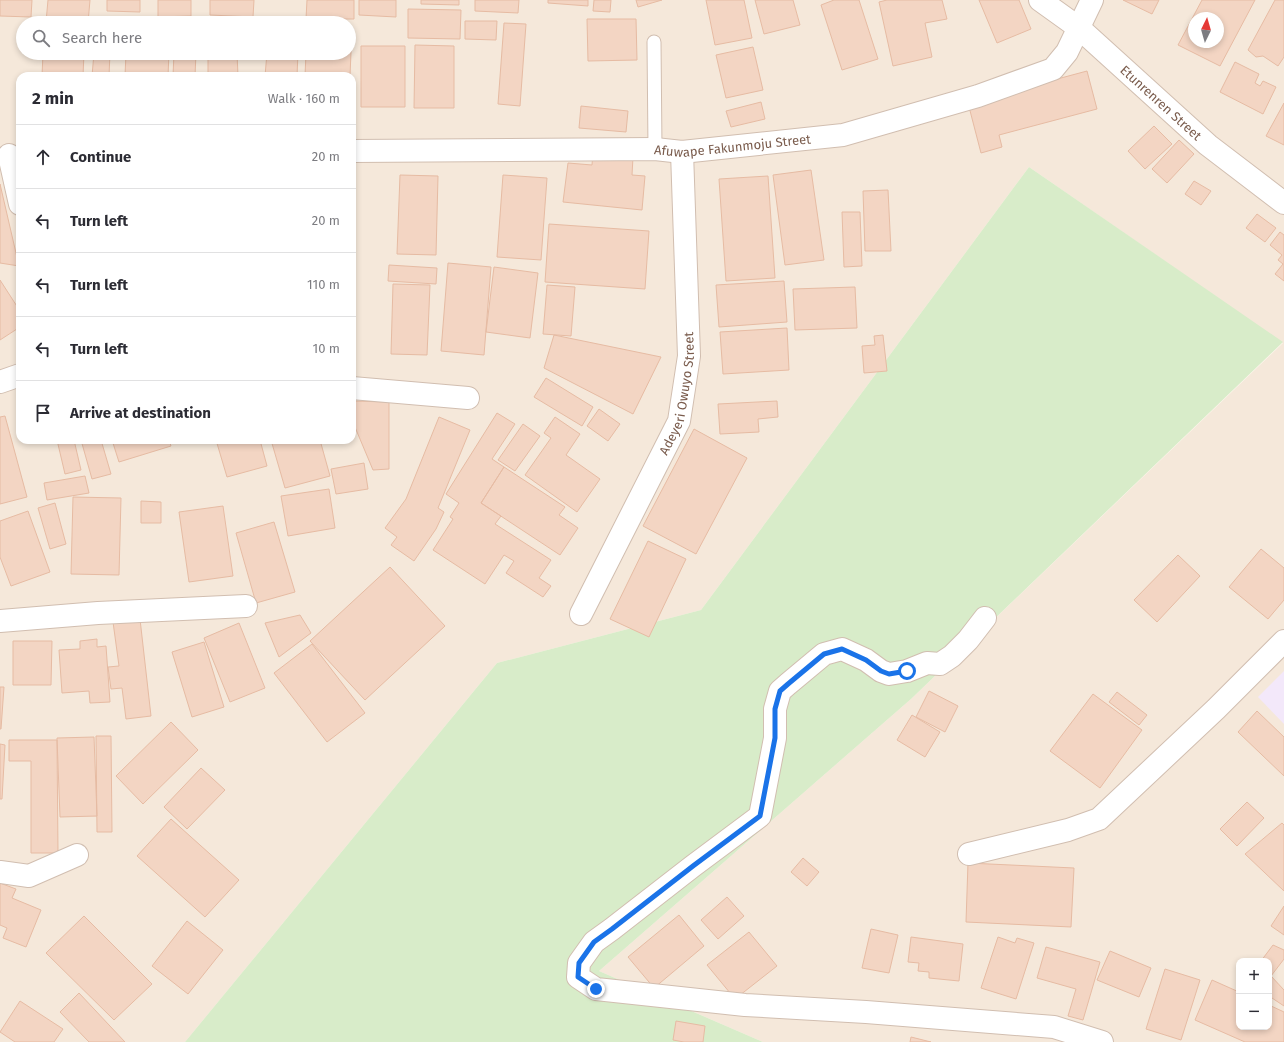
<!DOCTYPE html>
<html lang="en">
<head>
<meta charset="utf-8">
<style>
	:root { --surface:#fff; --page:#f7f7f7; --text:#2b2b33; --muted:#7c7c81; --line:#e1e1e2 }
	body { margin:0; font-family:"Fira Sans",sans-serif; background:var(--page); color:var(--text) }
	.controls { position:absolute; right:12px; bottom:12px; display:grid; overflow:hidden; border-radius:8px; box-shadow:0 2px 6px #0003 }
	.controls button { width:36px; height:36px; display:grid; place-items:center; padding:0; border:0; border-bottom:1px solid var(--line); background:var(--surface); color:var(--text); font:20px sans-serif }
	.compass { position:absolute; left:1188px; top:12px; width:36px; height:36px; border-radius:50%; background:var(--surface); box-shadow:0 2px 6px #0003; rotate:5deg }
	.stop { position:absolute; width:12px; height:12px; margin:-9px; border:3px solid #1a73e8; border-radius:50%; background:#fff }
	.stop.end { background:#1a73e8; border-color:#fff; box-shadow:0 1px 4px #0008 }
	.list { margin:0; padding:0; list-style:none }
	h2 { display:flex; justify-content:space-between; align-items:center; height:52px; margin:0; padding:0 16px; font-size:17px }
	h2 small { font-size:13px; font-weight:400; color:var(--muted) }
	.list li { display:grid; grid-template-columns:26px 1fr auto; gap:12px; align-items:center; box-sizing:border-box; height:64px; padding:0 16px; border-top:1px solid var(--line) }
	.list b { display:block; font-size:15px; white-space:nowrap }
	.list em { font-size:13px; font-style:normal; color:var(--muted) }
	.icon { flex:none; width:22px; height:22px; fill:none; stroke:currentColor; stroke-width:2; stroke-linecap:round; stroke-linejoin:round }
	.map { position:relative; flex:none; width:1284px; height:1042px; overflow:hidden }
	.search { position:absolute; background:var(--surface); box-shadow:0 2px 6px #0003; left:16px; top:16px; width:340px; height:44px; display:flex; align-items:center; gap:10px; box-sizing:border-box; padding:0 14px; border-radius:22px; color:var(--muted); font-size:15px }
	.panel { position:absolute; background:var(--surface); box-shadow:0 2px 6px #0003; left:16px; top:72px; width:340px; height:372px; border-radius:12px }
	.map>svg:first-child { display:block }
	.residential { fill:#f5e8da; fill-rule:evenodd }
	.education { fill:#f3e8fa }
	.green { fill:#d8ecc9 }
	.building { fill:#f3d5c3; stroke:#e6bba3; fill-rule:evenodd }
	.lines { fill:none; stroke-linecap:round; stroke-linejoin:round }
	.service-casing { stroke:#d1beb0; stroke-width:15 }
	.minor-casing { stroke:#d1beb0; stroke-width:24 }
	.service { stroke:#fff; stroke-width:13 }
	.minor { stroke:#fff; stroke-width:22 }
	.route { stroke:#1a73e8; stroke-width:5 }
	.labels { text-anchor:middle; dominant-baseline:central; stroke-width:4; stroke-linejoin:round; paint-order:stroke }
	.street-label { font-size:13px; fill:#7a5c4d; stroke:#fffaf3 }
</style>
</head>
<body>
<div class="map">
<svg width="1284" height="1042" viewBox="0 0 1284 1042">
	<rect width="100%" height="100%" fill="#fdf6ec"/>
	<!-- residential -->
	<path class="residential" d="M0,0H1284V1042H763L599,971L911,699L1283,343L1029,167L701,610L497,663L185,1042H0ZM1194,18H1218V42H1194ZM23,23H349V53H23ZM20,76H352V440H20ZM1239,961H1269V1027H1239Z"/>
	<!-- education -->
	<path class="education" d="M1284,671V724L1258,697Z"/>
	<!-- green -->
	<path class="green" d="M1029,167L1283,342L911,699L599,971L763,1042H185L497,663L701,610Z"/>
	<!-- building -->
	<path class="building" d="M0,0H32L31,17L0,16Z
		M48,0H90L88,23L46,22Z
		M107,0H140V12L107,11Z
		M158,0H191V16L158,17Z
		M210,0H254L253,17L210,15Z
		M307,0H354V19H306Z
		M359,0H396V17L359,15Z
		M421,0H459V5L421,4Z
		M475,0H519L518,13L475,11Z
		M548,0H588V6L548,3Z
		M594,0H611L610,12L593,11Z
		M636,0H662L638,7Z
		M706,0H744L752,38L715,45Z
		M755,0H793L800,25L764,34Z
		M834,0H859L878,59L842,70L821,5Z
		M887,0H942L947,19L925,23L932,57L893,66L879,2Z
		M979,0H1019L1031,29L997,43Z
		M1123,0H1159L1152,14Z
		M1202,0H1255L1220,66L1178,45ZM1194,18H1218V42H1194Z
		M1275,0H1284V57L1278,66L1263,56L1256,57L1248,50Z
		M408,9L461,10L460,39L408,38Z
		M587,19H636L637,60L588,61Z
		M465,21H497L496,40L465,39Z
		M504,23L526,24L520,106L498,104Z
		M349,28H352L350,76H305L306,53H349Z
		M415,45L454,46V108H414Z
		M361,46H405V107H361Z
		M753,47L763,90L726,98L716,55Z
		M43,53H84L83,76H42Z
		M94,53H110L109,76H92Z
		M126,53H169L168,76H125Z
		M174,53H196L195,76H173Z
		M208,53H237L238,76H208Z
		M267,53H298L297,76H265Z
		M1235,62L1259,74L1255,83L1260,86L1263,81L1276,87L1263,114L1220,92Z
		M1087,71L1097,109L999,135L1002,147L981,153L968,103Z
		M761,102L765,119L731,127L726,111Z
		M1284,103V145L1266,136Z
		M581,106L628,111L626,132L579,128Z
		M1154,126L1172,144L1145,169L1128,151Z
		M1179,140L1194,154L1167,183L1152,169Z
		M593,152L633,157L632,175L645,176L642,210L563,202L568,163L592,165Z
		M811,170L824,260L785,265L773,175Z
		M400,175L438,176L436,255L397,254Z
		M503,175L547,178L541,260L497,257Z
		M768,176L775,278L726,281L719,179Z
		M1194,181L1211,191L1201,205L1185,194Z
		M0,184L19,266L0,263Z
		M888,190L891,251H865L863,191Z
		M842,212H860L862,266L844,267Z
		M1257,214L1276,228L1265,242L1246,228Z
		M549,224L649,231L645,289L545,282Z
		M1280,232L1284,235V281L1275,274L1283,264L1278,260L1282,255L1270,245Z
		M448,263L491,267L484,355L441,351Z
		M389,265L437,268L436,284L388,281Z
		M494,267L538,273L530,338L486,332Z
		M0,280L20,311V327L0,340Z
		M784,281L787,322L719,327L716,285Z
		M393,284L430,285L427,355L391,354Z
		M547,285L575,287L571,336L543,334Z
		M855,287L857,328L795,330L793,289Z
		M787,328L789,370L723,374L720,332Z
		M554,335L661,357L633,414L544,368Z
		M883,335L887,371L864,373L862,346L875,345L874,336Z
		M546,378L593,407L582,426L534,397Z
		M352,401L389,402V469L373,470L352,420Z
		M777,401L778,417L758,419L759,432L720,434L718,404Z
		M599,409L620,424L608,441L587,426Z
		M497,413L515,424L492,459L504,467L481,503L501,516L495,524L551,560L539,578L551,586L543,597L506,573L514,561L504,555L485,584L433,550L453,519L450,517L459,503L446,494Z
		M5,416L27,497L0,504V417Z
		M439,417L470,430L438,508L444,512L436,529L414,561L391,545L397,537L385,528L406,499Z
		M555,417L580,434L566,455L600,479L577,512L525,475L551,438L544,433Z
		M523,424L540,436L515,471L498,460Z
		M694,429L747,458L696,554L643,526Z
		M57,440H74L81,470L65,474Z
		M81,440H101L111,474L92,479Z
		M112,440H169L171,446L119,462Z
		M216,440H260L267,466L227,477Z
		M271,440H320L330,476L285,488Z
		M364,463L368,489L336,494L331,469Z
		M504,467L565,507L559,515L578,528L560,555L481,503Z
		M85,476L89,493L47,500L44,483Z
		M329,489L335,528L288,536L281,496Z
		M73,497L121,498L119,575L71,574Z
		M141,501L161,502V523H141Z
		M55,503L66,544L50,549L38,508Z
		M223,506L233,576L189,582L179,512Z
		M28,511L50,572L11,586L0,557V521Z
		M274,522L295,592L256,603L236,533Z
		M648,541L686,559L649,637L610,619Z
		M1261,549L1284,568V600L1268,619L1229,587Z
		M1178,555L1200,576L1157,622L1134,600Z
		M390,567L445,626L365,700L310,641Z
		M300,615L311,633L279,657L265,623Z
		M140,619L151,716L126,719L122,688L111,689L108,667L119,666L113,622Z
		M239,623L265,688L230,702L204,638Z
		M97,639V647L106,646L110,702L90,703L89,691L62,693L59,650L80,649V641Z
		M13,641H52L51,685H13Z
		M204,642L224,707L192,717L172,652Z
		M312,644L365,713L327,742L274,673Z
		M0,687H4L1,729H0Z
		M929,691L958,706L945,732L916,717Z
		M1117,692L1147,715L1139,725L1109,702Z
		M1093,694L1142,730L1100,788L1050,751Z
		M1257,711L1284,737V776L1238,732Z
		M912,715L940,732L925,757L897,740Z
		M171,722L198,750L143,804L116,776Z
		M96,736H111L112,832H97Z
		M94,737L97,816L60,817L57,738Z
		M9,740H57L58,853H31V761H9Z
		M0,744L5,745L2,799H0Z
		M201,768L225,790L187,829L164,807Z
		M1247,802L1264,818L1237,846L1220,829Z
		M171,819L239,880L205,917L137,856Z
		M1282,823L1284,825V891L1245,854Z
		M803,858L819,872L807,886L791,872Z
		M968,863L1074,868L1071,927L966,922Z
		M0,883L16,889L12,898L41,910L26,947L3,938L7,928L0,925Z
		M727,897L744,916L718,939L701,920Z
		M1284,906V935L1271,926Z
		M679,915L704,946L654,988L628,957Z
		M84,916L152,984L114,1020L46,953Z
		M187,921L223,950L188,994L152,966Z
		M871,929L898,935L889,973L862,968Z
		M749,932L777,966L735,999L707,965Z
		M911,937L963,944L959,981L929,978V972L918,971L919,963L908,962Z
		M998,937L1015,943L1017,938L1034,943L1016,999L981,988Z
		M1273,945L1284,950V959L1271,976L1269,975V961H1261Z
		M1046,947L1100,962L1083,1020L1068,1016L1076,989L1037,978Z
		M1110,951L1151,968L1139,997L1097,980Z
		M1165,969L1200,980L1181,1040L1146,1029Z
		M1271,976L1284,990V1006L1269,996V979Z
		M1212,980L1239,992V1027H1269V1005L1284,1012V1042H1245L1195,1020Z
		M79,993L125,1042H89L60,1012Z
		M20,1001L63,1029L54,1042H15L0,1032Z
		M676,1021L705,1026L703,1042H684L673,1040Z
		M911,1037L931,1042H910Z"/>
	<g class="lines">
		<defs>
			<path id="service" d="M654,42L655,149"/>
			<g id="minor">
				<path id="s1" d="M1040,0L1079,28L1208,145L1284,203"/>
				<path id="s2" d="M352,151L655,149L682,152L843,135L978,96L1053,69L1067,52L1092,0"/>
				<path d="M9,155L20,204"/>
				<path d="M0,382L20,375"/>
				<path d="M352,388L468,398"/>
				<path id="s3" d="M581,614L679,421L689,356L682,152"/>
				<path d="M985,618L968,640L952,656L940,664L927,663L907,671L889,674L881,671L866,660L842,649L824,654L788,684L780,691L775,709V738L760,816L693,866L612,929L594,942L579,963L578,977L596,989L745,1005L866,1012L1054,1027L1102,1042"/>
				<path d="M0,621L98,613L246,606"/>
				<path d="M969,854L1068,830L1099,819L1216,709L1284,641"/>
				<path d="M0,872L29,876L77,855"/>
			</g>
		</defs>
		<!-- service casing -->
		<use href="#service" class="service-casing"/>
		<!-- minor casing -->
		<use href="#minor" class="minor-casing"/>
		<!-- service -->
		<use href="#service" class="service"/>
		<!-- minor -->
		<use href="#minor" class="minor"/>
	</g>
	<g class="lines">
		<!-- route -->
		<path class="route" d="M596,989L578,977L579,963L594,942L612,929L693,866L760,816L775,738V709L780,691L788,684L824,654L842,649L866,660L881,671L889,674L907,671"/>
	</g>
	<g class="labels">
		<!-- street labels -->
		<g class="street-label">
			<text stroke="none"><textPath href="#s1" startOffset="159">Etunrenren Street</textPath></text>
			<text stroke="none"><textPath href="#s2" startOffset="381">Afuwape Fakunmoju Street</textPath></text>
			<text stroke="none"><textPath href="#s3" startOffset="243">Adeyeri Owuyo Street</textPath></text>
		</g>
	</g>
</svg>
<div class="controls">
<button>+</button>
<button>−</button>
</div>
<svg class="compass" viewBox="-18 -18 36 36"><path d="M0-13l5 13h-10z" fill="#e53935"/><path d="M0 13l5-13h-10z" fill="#7c7c81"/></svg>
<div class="stop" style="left:907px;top:671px"></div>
<div class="stop end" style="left:596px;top:989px"></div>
<div class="search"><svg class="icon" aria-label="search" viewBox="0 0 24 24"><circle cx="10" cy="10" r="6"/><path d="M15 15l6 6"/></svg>Search here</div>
<section class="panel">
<h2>2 min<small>Walk · 160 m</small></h2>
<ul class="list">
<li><svg class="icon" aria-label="ahead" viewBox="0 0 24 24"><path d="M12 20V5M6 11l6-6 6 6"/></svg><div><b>Continue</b></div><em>20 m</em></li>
<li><svg class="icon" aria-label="left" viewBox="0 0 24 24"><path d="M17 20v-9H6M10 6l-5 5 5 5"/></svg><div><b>Turn left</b></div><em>20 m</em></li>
<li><svg class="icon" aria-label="left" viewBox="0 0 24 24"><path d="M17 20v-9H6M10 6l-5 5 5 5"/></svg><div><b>Turn left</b></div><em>110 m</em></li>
<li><svg class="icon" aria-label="left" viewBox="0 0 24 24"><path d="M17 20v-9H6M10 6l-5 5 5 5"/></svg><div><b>Turn left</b></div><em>10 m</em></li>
<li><svg class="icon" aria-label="arrive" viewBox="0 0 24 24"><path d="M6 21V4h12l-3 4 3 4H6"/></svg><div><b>Arrive at destination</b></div></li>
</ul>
</section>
</div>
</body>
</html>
